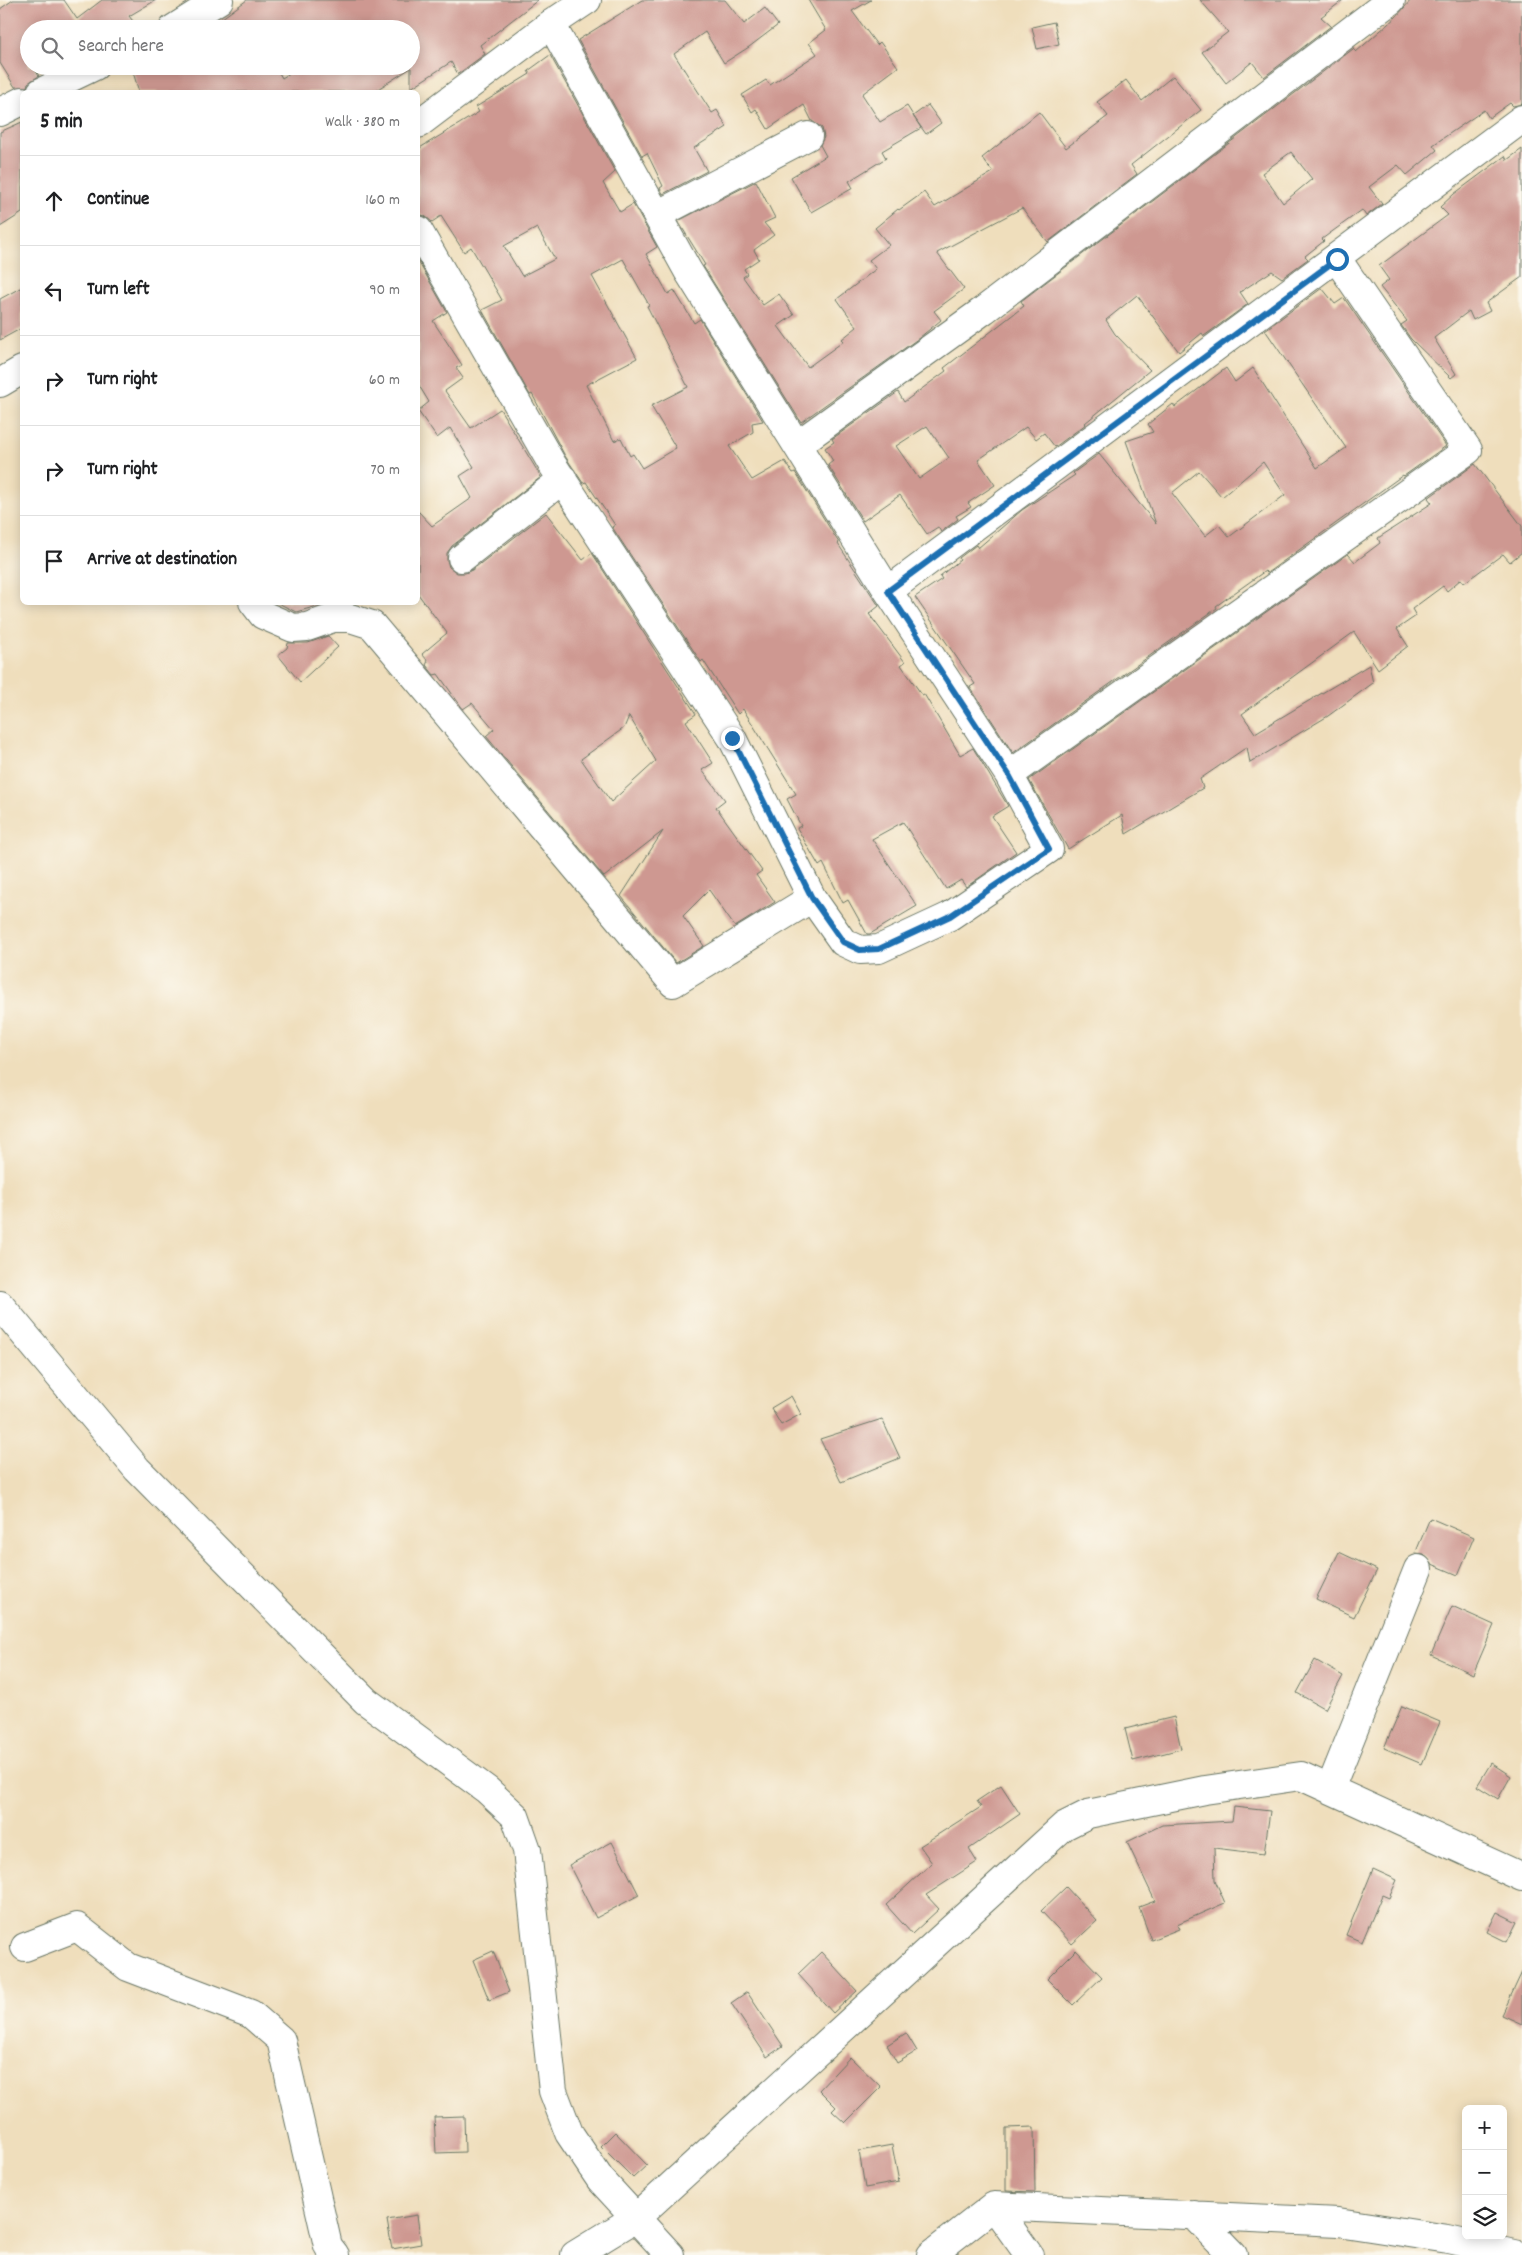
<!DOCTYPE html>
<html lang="en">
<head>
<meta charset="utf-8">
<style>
	:root { --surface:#fff; --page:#f2f2f2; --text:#202124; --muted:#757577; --line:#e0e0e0 }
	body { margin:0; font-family:Dekko,sans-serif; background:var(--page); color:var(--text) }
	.controls { position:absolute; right:15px; bottom:15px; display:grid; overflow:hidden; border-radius:8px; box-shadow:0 2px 12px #0003 }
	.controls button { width:45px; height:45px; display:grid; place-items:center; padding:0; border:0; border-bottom:1px solid var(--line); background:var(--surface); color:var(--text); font:25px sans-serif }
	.stop { position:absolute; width:15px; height:15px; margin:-11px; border:4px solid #1f6fb2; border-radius:50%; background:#fff }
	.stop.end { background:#1f6fb2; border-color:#fff; box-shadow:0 1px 5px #0008 }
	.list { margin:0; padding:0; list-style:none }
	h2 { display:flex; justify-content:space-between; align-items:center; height:65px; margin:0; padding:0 20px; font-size:21px }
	h2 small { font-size:16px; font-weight:400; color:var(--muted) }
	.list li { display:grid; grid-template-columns:32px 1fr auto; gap:15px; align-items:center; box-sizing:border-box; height:90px; padding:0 20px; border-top:1px solid var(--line) }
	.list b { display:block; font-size:19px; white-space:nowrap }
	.list em { font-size:16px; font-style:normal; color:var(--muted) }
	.icon { flex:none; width:28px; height:28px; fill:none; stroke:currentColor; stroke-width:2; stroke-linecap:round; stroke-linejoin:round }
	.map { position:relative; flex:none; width:1522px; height:2255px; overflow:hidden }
	.search { position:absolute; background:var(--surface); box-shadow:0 2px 12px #0003; left:20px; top:20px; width:400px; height:55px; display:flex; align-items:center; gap:12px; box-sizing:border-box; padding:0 18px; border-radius:28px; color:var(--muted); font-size:19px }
	.panel { position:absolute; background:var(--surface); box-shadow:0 2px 12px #0003; left:20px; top:90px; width:400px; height:515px; border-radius:8px }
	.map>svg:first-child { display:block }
	.building { fill:#ce9891; fill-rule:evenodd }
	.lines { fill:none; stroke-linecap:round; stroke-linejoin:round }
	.minor-casing { stroke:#687564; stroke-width:30 }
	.major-casing { stroke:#687564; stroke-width:30 }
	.minor { stroke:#fff; stroke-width:28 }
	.major { stroke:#fff; stroke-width:28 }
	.route { stroke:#1f6fb2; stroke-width:6 }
</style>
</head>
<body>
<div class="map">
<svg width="1522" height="2255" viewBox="0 0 1522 2255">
	<rect width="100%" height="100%" fill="#fbf7ec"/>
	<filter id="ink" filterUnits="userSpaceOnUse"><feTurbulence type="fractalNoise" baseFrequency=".02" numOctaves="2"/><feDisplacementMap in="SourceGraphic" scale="10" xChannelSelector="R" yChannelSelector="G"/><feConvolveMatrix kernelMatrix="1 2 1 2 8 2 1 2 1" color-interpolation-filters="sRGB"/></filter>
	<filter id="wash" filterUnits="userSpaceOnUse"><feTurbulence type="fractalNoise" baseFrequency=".0096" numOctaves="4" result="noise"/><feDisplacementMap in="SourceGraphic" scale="20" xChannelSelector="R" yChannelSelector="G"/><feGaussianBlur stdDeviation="1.12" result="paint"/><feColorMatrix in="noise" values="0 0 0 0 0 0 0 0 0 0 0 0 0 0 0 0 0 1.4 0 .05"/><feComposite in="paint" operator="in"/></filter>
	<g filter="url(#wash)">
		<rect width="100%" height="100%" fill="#efdebc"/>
		<g id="blocks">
			<!-- building -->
			<path class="building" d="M13,0H64L77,19L102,0H156L129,16L139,29H29V66H33L39,76L28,83L27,87H15L0,63V9Z
				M247,0H538L480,45L485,54L458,74L451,62L411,88V68L373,92H139L133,72L143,66H275L282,78L301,66H411V29H207Z
				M642,0H725L744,24L765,8L778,25L749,47L724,63L705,32L674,54L712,113L717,110L727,127L694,148L707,171L663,194L660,188L663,186L647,153L642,156L578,40Z
				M808,0H871L852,11L877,45L880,42L898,67L862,94L880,122L907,106L921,128L882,151L886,158L849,181L853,188L811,212L791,177L826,156L820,145L824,137L822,128L812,121L804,105L768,129L756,109L752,112L742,95L766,80L770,85L817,54L809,43L826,30Z
				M1200,0H1343L1321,17L1331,26L1264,77L1252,62L1226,83L1202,52L1228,32Z
				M1411,0H1522V104L1513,106L1510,103L1489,118L1484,110L1433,145L1437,150L1407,175L1398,165L1369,187L1382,204L1366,216L1362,210L1322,239L1324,241L1305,256L1308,259L1282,278L1272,271L1240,292L1248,304L1204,336L1202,333L1179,352L1137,295L1106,320L1115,334L1150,370L1085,423L1086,424L1055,447L1044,433L1036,439L1026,427L978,460L995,485L968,503L971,507L956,516L958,519L941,532L938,527L927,534L900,495L863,521L828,465L833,461L825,448L834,442L832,439L898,392L904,402L946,371L944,368L1024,306L1021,301L1353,49L1356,52L1396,17ZM1291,152L1312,179L1283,203L1262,173ZM927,426L949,458L919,479L896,446Z
				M1054,22L1059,44L1037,49L1032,27Z
				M550,55L615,172L603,183L620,212L633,204L657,247L646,254L668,294L674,290L694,323L700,319L763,421L752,423L753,432L729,446L752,480L785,461L793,473L795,472L839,543L838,544L879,606L869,614L905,662L901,665L922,695L924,694L960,755L973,748L1008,806L992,816L1016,852L966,887L961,880L946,889L903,822L872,839L917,906L870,934H867L848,900L843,903L823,863L819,866L797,828L801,826L787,799L796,794L743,709L738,714L703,660L701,662L612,527L615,525L586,482L583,483L565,456L532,394L530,395L482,310L502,300L471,247L464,252L441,216L432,222L425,216L418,214V149L479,112L476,107L530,74L528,71ZM537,228L555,259L522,276L504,246ZM623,259L649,305L647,306L688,387L651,406L676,448L642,468L633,454L630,456L621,438L614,441L586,385L637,358L592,276Z
				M1173,76L1201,110L1131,165L1137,174L1048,242L1022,208L937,253L964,289L934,311L941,320L919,338L801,422L703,266L705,265L678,221L756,181L775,218L764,223L774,235L754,250L759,259L744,269L747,274L743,277L763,305L779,294L794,315L778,326L808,367L844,341L842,339L857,327L837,299L876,269L869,260L889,245L875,228L898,209L899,210L924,192L935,207L993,172L982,158L1039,112L1066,148L1108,116L1097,102L1126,80L1142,101Z
				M928,105L941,123L926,134L913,116Z
				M22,122V213L0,227V132Z
				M1522,149V277L1486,303L1490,311L1473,320L1469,311L1434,338L1456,374L1451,378L1411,339L1401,325L1407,321L1380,287L1389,280L1379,266L1448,215L1440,207L1454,194L1505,156L1507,160Z
				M418,261L447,312L433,321L462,365L456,368L463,378L445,391L471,428L500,409L541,477L452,546L447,553V560L449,567L457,573H465L472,570L546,513L583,560L592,553L696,714L686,721L713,763L702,770L725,800L716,807L762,871L756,875L775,902L735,927L709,890L683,916L704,946L676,963L621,896L663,831L604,877L486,736L494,729L472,703L463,709L438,674L434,675L426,665L428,661L422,654L447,633L418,594V511L432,526L472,498L460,476L474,467L450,428L437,438L418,411L429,402L418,384ZM629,716L656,761L611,802L581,759L624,728Z
				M22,287V328L0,340V299Z
				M1322,288L1335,304L1344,298L1446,446L1404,476L1403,475L1267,573L1265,571L1216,606L1217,608L1013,753L970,687L975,684L915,597L942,579L940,576L960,560L959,558L976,545L978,548L1022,510L1075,475L1073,473L1099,454L1156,524L1126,441L1153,432L1148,424L1173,404L1175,407L1226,368L1235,382L1253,368L1317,468L1346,448L1265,330ZM1263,462L1285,495L1229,537L1219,525L1205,536L1172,493L1199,471L1222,497Z
				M1475,464L1522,526V552L1510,562L1503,554L1464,583L1461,579L1447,591L1443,586L1412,609L1416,616L1397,629L1408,646L1378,669L1354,632L1242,714L1255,733L1369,665L1373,683L1328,716L1250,763L1247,747L1200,779L1203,788L1126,834L1122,815L1068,849L1029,780L1348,554L1355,562L1380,543L1378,538L1432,503L1428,498Z
				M276,602H332L296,612Z
				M328,636L338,647L300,682L278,655L287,648L288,643H308Z
				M791,1396L801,1414L781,1425L771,1408Z
				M882,1419L900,1458L841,1482L820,1439Z
				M1430,1518L1474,1537L1458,1575L1432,1564L1424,1555L1415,1554Z
				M1339,1552L1377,1570L1354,1617L1316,1599Z
				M1452,1606L1494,1625L1473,1674L1431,1655Z
				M1315,1660L1343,1676L1325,1709L1297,1693Z
				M1402,1706L1440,1722L1422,1764L1384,1748Z
				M1174,1717L1181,1749L1133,1761L1125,1729Z
				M1491,1763L1511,1776L1498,1799L1477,1786Z
				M1001,1785L1020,1814L969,1849L977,1862L926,1895L939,1909L912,1934L886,1905L932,1863L920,1846L981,1807L977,1801Z
				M1234,1807L1270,1811L1264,1854L1214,1848L1215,1880L1225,1903L1177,1924L1179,1929L1151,1940L1139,1907L1155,1901L1127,1842L1162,1825L1232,1821Z
				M612,1842L639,1895L596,1918L569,1865Z
				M1373,1869L1397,1880L1389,1898L1382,1895L1362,1942L1346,1935Z
				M1066,1887L1097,1921L1072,1944L1041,1911Z
				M1497,1912L1517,1922L1507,1942L1487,1932Z
				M1076,1950L1102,1977L1073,2005L1047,1979Z
				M493,1951L509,1992L489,2000L473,1960Z
				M821,1952L857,1991L833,2013L798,1974Z
				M1522,1972V2024L1502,2015Z
				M747,1992L783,2046L767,2057L731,2003Z
				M906,2033L917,2051L897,2063L887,2045Z
				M850,2057L881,2087L845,2123L832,2111L836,2107L819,2090Z
				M464,2116L465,2152L436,2153L434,2117Z
				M1034,2127L1035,2192L1006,2191V2128Z
				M615,2132L647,2165L633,2178L601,2146Z
				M892,2145L899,2182L865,2188L859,2151Z
				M417,2215L421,2244L392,2249L387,2220Z"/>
		</g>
	</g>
	<g filter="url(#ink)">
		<use href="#blocks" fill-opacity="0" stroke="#687564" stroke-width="1"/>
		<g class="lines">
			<defs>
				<path id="minor" d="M173,29L219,0
					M41,92L95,66
					M0,112L22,101
					M657,215L808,136
					M418,230L552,464L732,738L812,898L843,942L860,950L879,949L950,916L1049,849L1009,775L888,591L688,271L551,24
					M797,445L984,310L1391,0
					M462,558L563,479
					M888,591L1522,119
					M253,602L263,615L293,628L307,627L333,618H350L372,625L673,983L812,898
					M1009,775L1468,450L1337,259
					M0,1305L137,1469L366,1701L487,1790L515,1816L527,1850L553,2091L569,2133L600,2179L670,2255
					M1330,1789L1418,1569
					M25,1947L77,1927L128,1967L251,2014L281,2040L328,2246L335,2255
					M994,2206L1029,2255
					M1194,2215L1233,2255
					M575,2255L637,2217L1064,1826L1088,1814L1205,1790L1301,1776L1522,1877
					M931,2255L994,2206L1338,2222L1448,2239L1518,2255"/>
				<path id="major" d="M418,124L551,24L587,0
					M0,383L22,370"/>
			</defs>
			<!-- minor casing -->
			<use href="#minor" class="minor-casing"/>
			<!-- major casing -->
			<use href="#major" class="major-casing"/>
			<!-- minor -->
			<use href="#minor" class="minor"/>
			<!-- major -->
			<use href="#major" class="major"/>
		</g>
	</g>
	<g class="lines" filter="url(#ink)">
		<!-- route -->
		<path class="route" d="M732,738L812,898L843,942L860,950L879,949L950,916L1049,849L1009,775L888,591L1337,259"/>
	</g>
</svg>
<div class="controls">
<button>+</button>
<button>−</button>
<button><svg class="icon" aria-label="layers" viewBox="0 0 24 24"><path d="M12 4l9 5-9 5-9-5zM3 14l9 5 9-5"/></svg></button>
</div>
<div class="stop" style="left:1337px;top:259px"></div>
<div class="stop end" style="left:732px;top:738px"></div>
<div class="search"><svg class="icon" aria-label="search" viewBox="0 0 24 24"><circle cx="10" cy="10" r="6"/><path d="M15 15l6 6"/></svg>Search here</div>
<section class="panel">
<h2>5 min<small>Walk · 380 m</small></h2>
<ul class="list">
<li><svg class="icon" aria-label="ahead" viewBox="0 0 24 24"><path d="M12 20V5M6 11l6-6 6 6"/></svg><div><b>Continue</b></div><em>160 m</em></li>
<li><svg class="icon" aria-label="left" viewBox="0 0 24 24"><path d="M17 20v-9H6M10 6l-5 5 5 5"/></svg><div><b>Turn left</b></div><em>90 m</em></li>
<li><svg class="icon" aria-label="right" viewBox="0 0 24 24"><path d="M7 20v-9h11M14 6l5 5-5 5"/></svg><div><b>Turn right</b></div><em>60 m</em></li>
<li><svg class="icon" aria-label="right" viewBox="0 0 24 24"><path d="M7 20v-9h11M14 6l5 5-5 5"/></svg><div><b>Turn right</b></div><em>70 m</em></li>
<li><svg class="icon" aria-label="arrive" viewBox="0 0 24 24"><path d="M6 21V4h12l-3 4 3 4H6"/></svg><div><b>Arrive at destination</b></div></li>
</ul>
</section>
</div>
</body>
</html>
